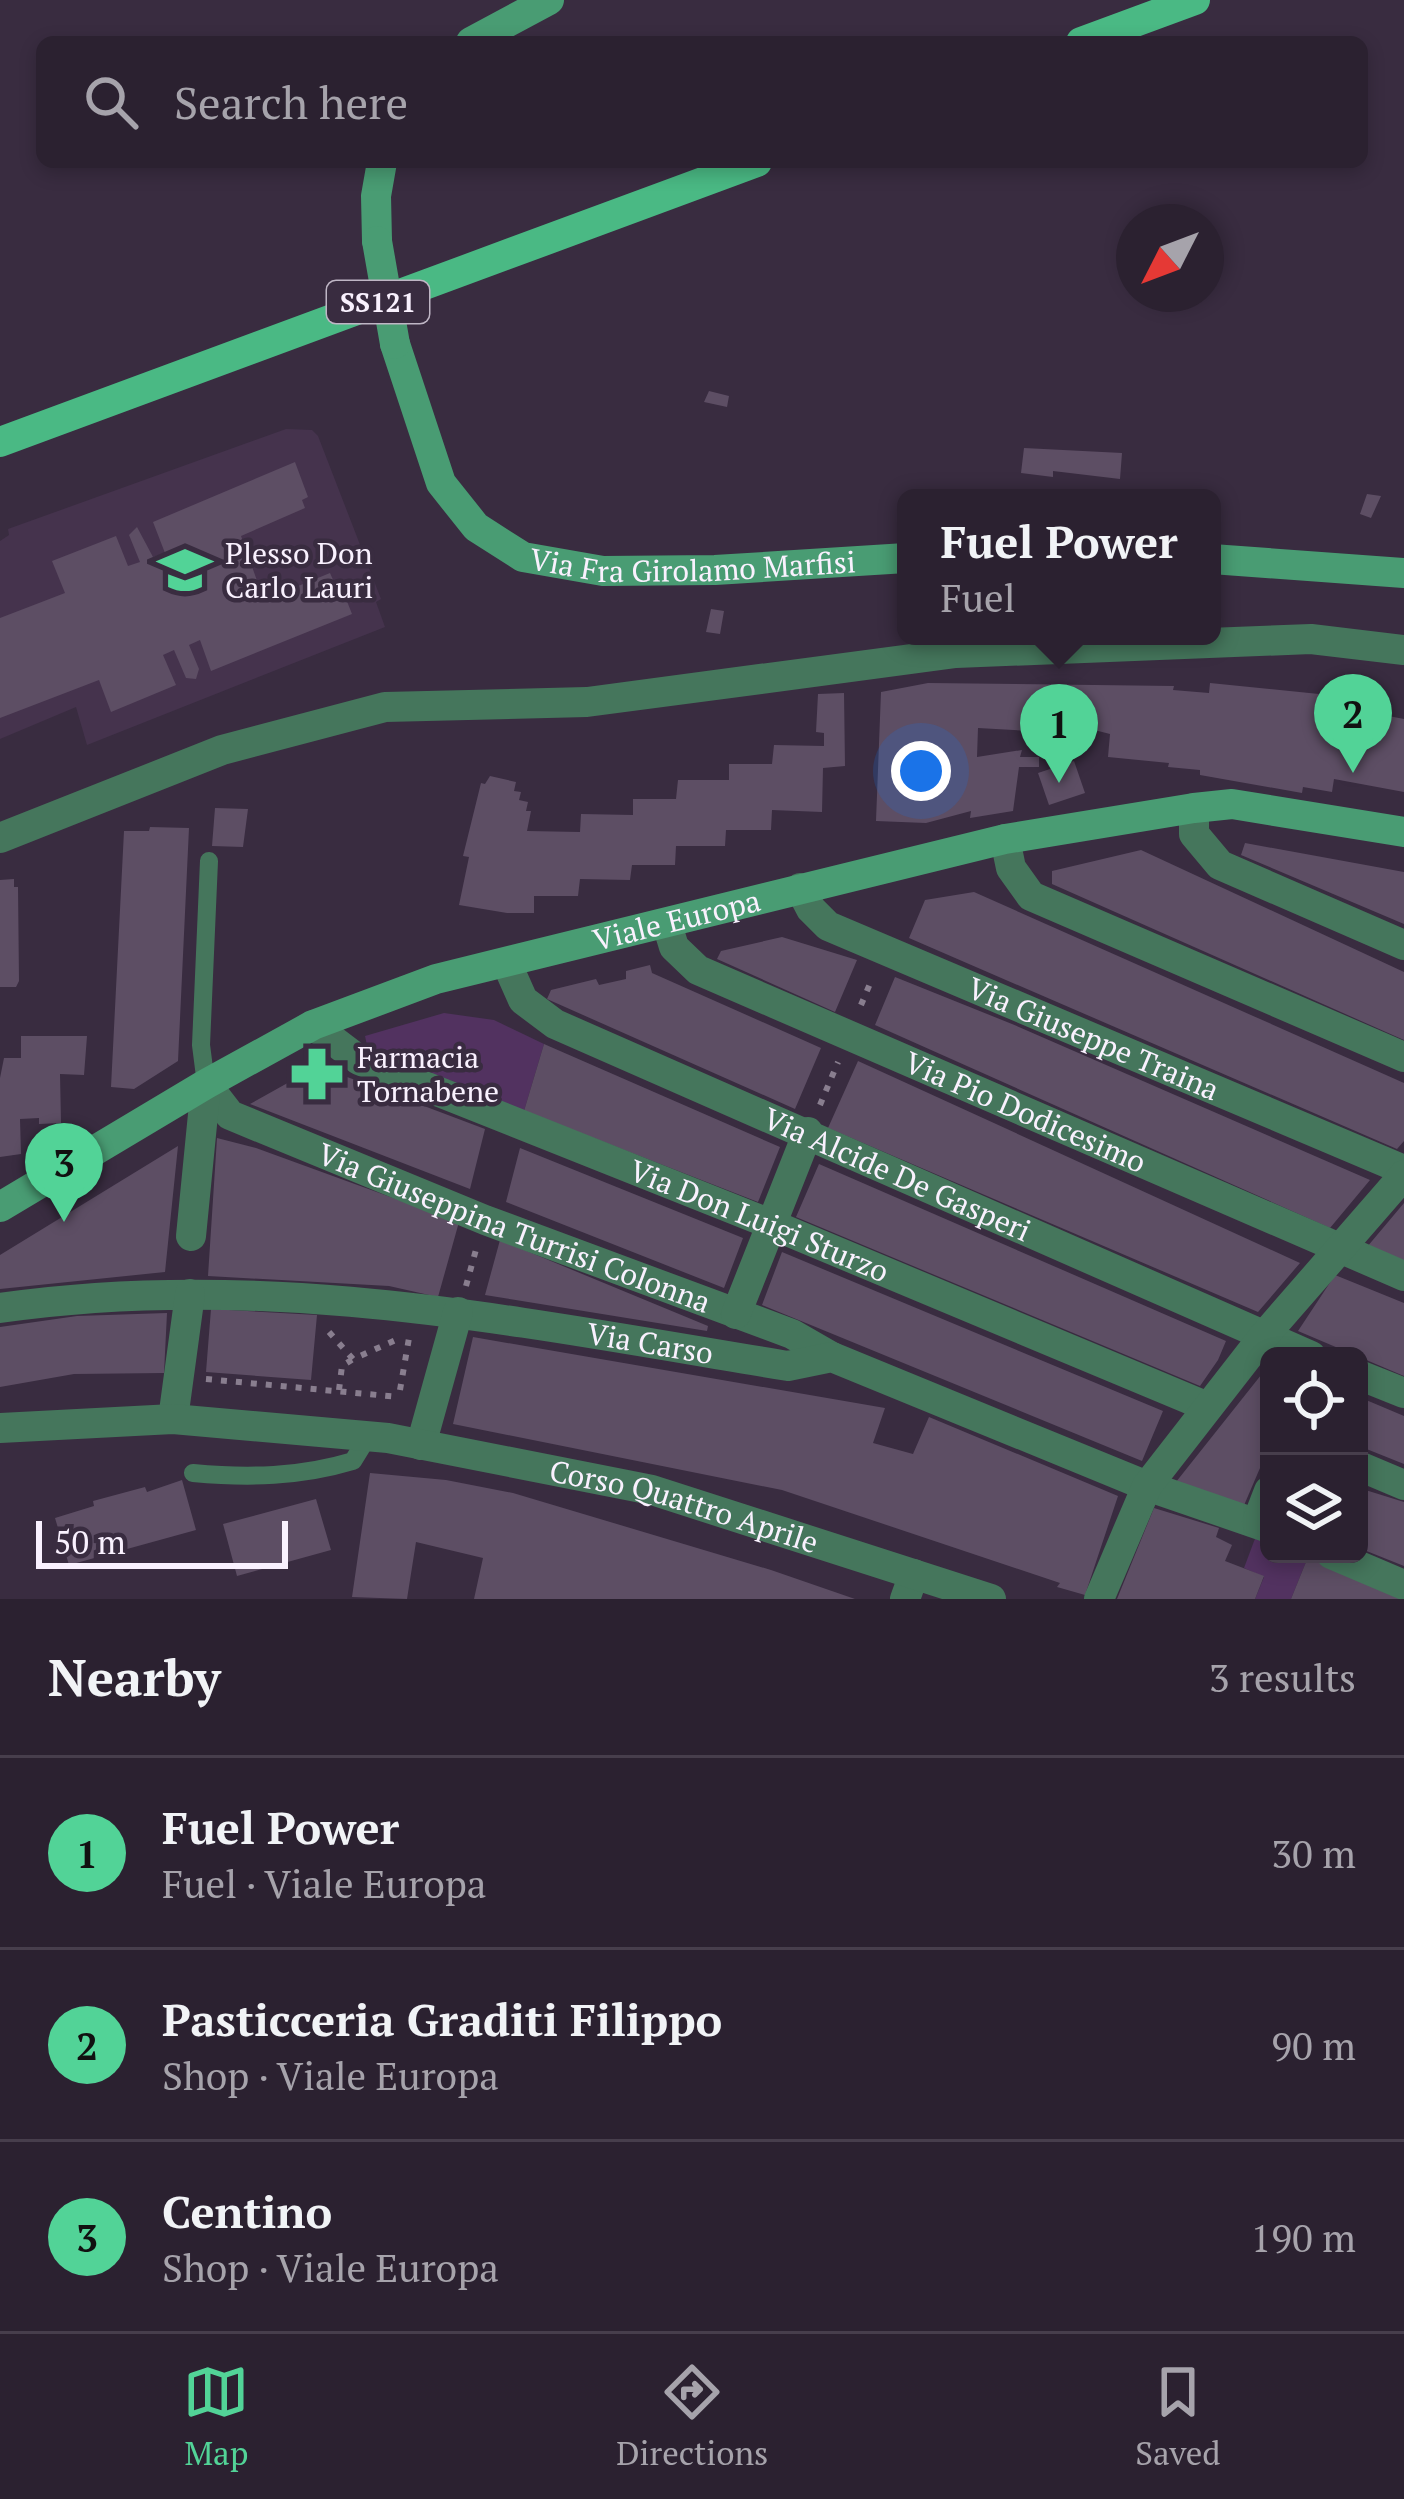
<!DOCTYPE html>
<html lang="en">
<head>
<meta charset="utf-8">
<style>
	:root { --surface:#2b2130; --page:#372e3c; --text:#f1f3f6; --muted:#a6a3ab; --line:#473e4c; --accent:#52d397 }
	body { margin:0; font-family:"PT Serif",serif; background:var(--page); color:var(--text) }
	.controls { position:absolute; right:36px; bottom:36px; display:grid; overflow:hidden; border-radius:18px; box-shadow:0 6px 18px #0003 }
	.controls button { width:108px; height:108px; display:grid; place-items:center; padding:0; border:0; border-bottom:3px solid var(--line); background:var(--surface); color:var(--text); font:60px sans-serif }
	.compass { position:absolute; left:1116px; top:204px; width:108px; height:108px; border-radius:50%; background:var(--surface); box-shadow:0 6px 18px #0003; rotate:228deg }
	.scale { position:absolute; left:36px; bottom:30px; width:252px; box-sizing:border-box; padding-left:12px; border:6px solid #f9f1fe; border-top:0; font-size:33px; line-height:42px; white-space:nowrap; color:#f9f1fe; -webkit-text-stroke:9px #392c40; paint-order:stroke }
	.you { position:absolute; left:921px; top:771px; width:42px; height:42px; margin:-30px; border:9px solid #fff; border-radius:50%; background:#1a73e8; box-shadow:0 0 0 18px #1a73e833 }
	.badge { display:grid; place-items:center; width:78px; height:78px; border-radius:50%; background:var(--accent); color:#111; font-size:39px; font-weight:700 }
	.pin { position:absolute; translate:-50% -99px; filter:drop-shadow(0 3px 6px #0008) }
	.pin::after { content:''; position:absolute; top:63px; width:42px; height:36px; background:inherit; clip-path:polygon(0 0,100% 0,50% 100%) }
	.popup { position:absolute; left:897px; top:489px; width:324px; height:156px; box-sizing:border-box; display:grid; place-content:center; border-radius:18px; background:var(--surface); filter:drop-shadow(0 3px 9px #0005); font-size:39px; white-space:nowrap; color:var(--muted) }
	.popup b { font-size:45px; color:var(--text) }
	.popup::after { content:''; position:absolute; left:50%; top:100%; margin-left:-24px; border:24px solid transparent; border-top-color:var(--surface) }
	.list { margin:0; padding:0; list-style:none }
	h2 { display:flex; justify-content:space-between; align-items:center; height:156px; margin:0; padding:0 48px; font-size:51px }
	h2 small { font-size:39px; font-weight:400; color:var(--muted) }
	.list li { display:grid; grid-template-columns:78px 1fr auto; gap:36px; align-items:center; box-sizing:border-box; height:192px; padding:0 48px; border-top:3px solid var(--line) }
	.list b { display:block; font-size:45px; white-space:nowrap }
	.list p { margin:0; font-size:39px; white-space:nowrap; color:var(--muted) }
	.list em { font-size:39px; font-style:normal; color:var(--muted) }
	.icon { flex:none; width:66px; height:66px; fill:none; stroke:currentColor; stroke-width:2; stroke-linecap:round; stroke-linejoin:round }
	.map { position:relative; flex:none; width:1404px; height:1599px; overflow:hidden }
	.search { position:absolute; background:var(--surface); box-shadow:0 6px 18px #0003; left:36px; right:36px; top:36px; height:132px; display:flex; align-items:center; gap:30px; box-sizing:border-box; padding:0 42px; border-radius:18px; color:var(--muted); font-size:45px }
	.sheet { height:732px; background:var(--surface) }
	nav { display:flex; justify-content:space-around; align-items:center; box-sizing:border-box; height:168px; border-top:3px solid var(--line); background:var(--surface); font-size:33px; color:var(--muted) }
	nav a { display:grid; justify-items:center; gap:6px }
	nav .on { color:var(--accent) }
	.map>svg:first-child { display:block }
	.built { fill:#45334d }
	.green { fill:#523260 }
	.building { fill:#5d4e64 }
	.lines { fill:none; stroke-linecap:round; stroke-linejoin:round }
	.path { stroke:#897e8f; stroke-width:6; stroke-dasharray:6 9; stroke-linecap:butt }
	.service { stroke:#45765c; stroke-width:18 }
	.minor { stroke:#45765c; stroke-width:30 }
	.tertiary { stroke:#45765c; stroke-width:30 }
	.secondary { stroke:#499c73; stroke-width:30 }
	.primary { stroke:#4ab984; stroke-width:30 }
	.secondary-bridge { stroke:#499c73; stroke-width:30 }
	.labels { text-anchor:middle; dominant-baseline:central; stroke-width:9; stroke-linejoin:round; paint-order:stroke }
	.shield { fill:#392c40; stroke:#bfb6c5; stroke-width:3 }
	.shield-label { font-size:27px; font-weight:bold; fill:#f9f1fe }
	.poi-label { font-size:30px; fill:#f9f1fe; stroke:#392c40; text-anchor:start }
	.street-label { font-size:30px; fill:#f9f1fe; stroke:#392c40 }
</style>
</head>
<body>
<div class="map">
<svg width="1404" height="1599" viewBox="0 0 1404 1599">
	<rect width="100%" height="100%" fill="#392c40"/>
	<!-- built -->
	<path class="built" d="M286,429L312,430L318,436L381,599L376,602L385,627L87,745L76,707L0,739V541L9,535L8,529Z"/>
	<!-- green -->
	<path class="green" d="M444,1013L494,1020L544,1044L524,1111L368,1050L365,1036Z
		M1256,1536L1269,1541V1554L1308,1557L1291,1599H1255L1264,1577L1244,1568Z"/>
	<!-- building -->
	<path class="building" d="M1154,294H1188L1182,310L1150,301Z
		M709,391L729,396L727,407L704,402Z
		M1024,448L1122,453L1120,479L1053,471V477L1021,473Z
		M295,462L308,497L302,500L305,508L241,536L264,600L330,573L334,582L339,581L352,614L211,671L200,640L189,645L199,669L196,679L186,678L174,650L163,655L176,685L111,712L99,680L0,718V618L65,593L52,561L116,536L128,566L140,562L129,535L137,527L153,557L165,553L153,522Z
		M1367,494L1381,496L1371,518L1360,514Z
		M711,609L724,611L720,634L706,632Z
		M928,683L1174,686L1173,690L1209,693L1210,683L1319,694L1317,702L1404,719V792L1334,779L1332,792L1303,787L1302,793L1200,775V770L1168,767L1169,763L1108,757L1110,734L1032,714L1029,731L978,728L977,757L1022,750L1020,757H1039V767H1019L1013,811L970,818L971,811L926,823L876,821L881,692Z
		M844,693L845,766L823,768L822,812L772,810L771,830H726L725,846H676L675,865H632L630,880L580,879L578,896H534V913H507L459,905L469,857L463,856L481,783L485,784L490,776L516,782L514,791L521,792L519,800L528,802L526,811H531L527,831L580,832L581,814L633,815V799H676L678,780H729V764H772L774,745L824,746V733L816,732L818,694Z
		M1074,761L1085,793L1049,805L1038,773Z
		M215,808L248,809L243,847L212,846Z
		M150,827L189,828L178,1061L134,1089L111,1087L124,831H149Z
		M1245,843L1404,872V924L1241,855Z
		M1141,850L1404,972V1040L1052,884V871Z
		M14,879V887H18L19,981L16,987H0V880Z
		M974,892L1404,1083V1141L1397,1149L909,938L925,900Z
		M782,937L857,960L835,1012L717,959L721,951Z
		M650,965L652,973L821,1048L795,1109L547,999L551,990L596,979L599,985L626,979V971Z
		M895,977L1012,1024L1370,1180L1330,1228L875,1025Z
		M21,1036H87L84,1075L60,1074L61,1123L39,1124V1118L20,1119L21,1154L0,1157V1078L4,1058H21Z
		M544,1044L780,1147L758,1202L524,1111Z
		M858,1061L1300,1263L1258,1312L828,1128Z
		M318,1066L485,1129L470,1189L250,1104Z
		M217,1138L256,1148L459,1222L438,1297L389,1286L208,1276Z
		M178,1146L165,1272L0,1289V1255Z
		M520,1148L743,1238L724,1288L506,1202Z
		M819,1164L1226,1341L1218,1360L1200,1386L796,1217Z
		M1404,1203V1263L1367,1247Z
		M500,1240L708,1326L707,1331L485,1295Z
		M782,1252L1163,1411L1142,1461L762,1305Z
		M1335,1275L1404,1303V1376L1298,1331Z
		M211,1309L317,1315L311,1380L206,1372Z
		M167,1313L164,1373L74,1374L0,1387V1327L77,1316Z
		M473,1337L885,1408L873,1443L913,1454L929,1417L1118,1496L1085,1595L1057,1587L1060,1583L782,1490L453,1424Z
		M1269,1365V1447L1242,1510L1176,1482Z
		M1359,1397L1404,1416V1464L1359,1446Z
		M370,1473L446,1480L513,1493L771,1570L855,1599H474L483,1558L416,1542L407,1599L352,1597Z
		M182,1480L196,1530L69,1565L55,1518L94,1506L93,1501L145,1487L147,1492Z
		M1359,1488L1404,1502V1566L1359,1548Z
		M316,1499L331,1550L237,1576L223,1524Z
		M1154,1508L1219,1528L1216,1537L1232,1545L1225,1561L1264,1576L1255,1599H1117Z
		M1308,1557L1338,1571L1404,1599H1291Z"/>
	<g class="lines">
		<!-- path -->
		<path class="path" d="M861,1005L872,979
			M820,1105L838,1062
			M466,1286L477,1246
			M329,1332L353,1359L396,1340
			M206,1379L399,1397
			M339,1390L342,1366L353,1359
			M400,1390L409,1338"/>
		<!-- service -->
		<path class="service" d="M206,1084L201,1045L209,861
			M193,1473C248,1478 300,1477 353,1461L369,1435"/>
		<!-- minor -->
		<g class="minor">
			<path d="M1194,808V834L1220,865L1404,945"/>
			<path d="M0,838L222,750L385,707L587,702L956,653L1311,639L1404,650"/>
			<path d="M1005,839L1011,868L1031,896L1404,1057"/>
			<path id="s1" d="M800,888L811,909L828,926L1404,1170"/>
			<path id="s2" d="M667,924L674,947L698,970L1404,1276"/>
			<path id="s3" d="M507,964L523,1000L555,1024L1311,1356"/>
			<path id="s4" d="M313,1025L359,1060L773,1225L1208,1407"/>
			<path id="s5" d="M206,1084L230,1115L485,1220L792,1334L832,1357"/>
			<path d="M191,1236L206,1084"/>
			<path id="s6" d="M0,1308C269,1269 524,1323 788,1366L832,1357L1147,1486L1269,1528"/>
			<path d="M736,1314L808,1132"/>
			<path d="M1359,1375L1404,1393"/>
			<path d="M173,1419L190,1294"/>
			<path d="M421,1445L458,1312"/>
			<path d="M1359,1466L1404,1485"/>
			<path d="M1257,1522L1269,1491"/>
			<path d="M1331,1554L1404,1585"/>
			<path d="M905,1599L914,1574"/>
			<path d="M1099,1599L1147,1486L1263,1337L1404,1175"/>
		</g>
		<!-- tertiary -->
		<path class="tertiary" id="s7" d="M0,1428L173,1419L388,1438L652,1490L991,1599"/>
		<!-- secondary -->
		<g class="secondary">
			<path d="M471,42L549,0"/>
			<path d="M377,241L376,196L382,162"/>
			<path id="s8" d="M395,344L441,483L476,527L523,557L603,571L715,570L906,558"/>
			<path d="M1212,559L1404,573"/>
			<path id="s9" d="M0,1207L206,1084L313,1025L436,979L1005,839L1194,808L1232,804L1404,832"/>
		</g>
		<!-- primary -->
		<path class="primary" d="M1081,42L1195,0
			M0,442L757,162"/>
		<!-- secondary-bridge -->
		<path class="secondary-bridge" d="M377,241L395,344"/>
	</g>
	<!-- icons -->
	<defs>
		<symbol id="school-bare" viewBox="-9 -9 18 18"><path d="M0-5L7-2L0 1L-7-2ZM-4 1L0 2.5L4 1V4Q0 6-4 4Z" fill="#52d397" stroke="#392c40" stroke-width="2.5" paint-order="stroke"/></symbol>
		<symbol id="pharmacy-bare" viewBox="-9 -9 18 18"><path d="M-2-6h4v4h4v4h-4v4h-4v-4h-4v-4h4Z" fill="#52d397" stroke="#392c40" stroke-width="2.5" paint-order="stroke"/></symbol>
	</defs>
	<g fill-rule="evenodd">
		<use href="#school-bare" x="147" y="532" width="76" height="76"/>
		<use href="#pharmacy-bare" x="279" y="1036" width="76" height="76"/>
	</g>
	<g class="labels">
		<!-- shield labels -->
		<rect class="shield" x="327" y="281" width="102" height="42" rx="9"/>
		<g class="shield-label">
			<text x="378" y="302">SS121</text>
		</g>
		<!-- poi labels -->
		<g class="poi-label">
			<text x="225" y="553">Plesso Don<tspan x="225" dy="34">Carlo Lauri</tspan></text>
			<text x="357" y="1057">Farmacia<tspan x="357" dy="34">Tornabene</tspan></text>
		</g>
		<!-- street labels -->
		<g class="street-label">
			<text stroke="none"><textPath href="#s8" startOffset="429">Via Fra Girolamo Marfisi</textPath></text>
			<text stroke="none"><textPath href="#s9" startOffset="741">Viale Europa</textPath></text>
			<text stroke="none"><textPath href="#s1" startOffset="336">Via Giuseppe Traina</textPath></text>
			<text stroke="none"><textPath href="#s2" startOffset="414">Via Pio Dodicesimo</textPath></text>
			<text stroke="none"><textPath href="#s3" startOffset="453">Via Alcide De Gasperi</textPath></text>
			<text stroke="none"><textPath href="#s4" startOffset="489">Via Don Luigi Sturzo</textPath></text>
			<text stroke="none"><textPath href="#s5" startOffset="345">Via Giuseppina Turrisi Colonna</textPath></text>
			<text stroke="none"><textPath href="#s6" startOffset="654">Via Carso</textPath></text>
			<text stroke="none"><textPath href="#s7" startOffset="693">Corso Quattro Aprile</textPath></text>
		</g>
	</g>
</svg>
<div class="controls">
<button><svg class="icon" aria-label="locate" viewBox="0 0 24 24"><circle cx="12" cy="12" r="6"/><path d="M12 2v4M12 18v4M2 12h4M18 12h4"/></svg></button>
<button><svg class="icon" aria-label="layers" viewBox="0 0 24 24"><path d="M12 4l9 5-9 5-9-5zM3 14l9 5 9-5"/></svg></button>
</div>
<svg class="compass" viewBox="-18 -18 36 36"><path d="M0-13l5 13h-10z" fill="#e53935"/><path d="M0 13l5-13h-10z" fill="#a6a3ab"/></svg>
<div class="scale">50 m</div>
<div class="you"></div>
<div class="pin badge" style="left:1059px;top:783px">1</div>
<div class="popup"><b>Fuel Power</b>Fuel</div>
<div class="pin badge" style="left:1353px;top:773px">2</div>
<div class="pin badge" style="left:64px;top:1222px">3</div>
<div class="search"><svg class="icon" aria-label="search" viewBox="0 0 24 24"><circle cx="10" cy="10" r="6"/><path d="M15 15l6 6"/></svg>Search here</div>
</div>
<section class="sheet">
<h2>Nearby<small>3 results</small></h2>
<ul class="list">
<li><span class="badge">1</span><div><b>Fuel Power</b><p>Fuel · Viale Europa</p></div><em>30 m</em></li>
<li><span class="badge">2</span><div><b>Pasticceria Graditi Filippo</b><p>Shop · Viale Europa</p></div><em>90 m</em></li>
<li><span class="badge">3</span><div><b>Centino</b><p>Shop · Viale Europa</p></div><em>190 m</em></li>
</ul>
</section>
<nav>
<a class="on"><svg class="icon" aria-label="map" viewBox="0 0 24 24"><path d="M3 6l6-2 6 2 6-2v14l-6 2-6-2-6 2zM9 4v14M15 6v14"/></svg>Map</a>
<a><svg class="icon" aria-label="directions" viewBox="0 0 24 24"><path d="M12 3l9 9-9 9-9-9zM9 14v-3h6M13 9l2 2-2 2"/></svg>Directions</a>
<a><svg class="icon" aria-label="saved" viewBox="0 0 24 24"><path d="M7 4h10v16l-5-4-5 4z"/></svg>Saved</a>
</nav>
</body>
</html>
